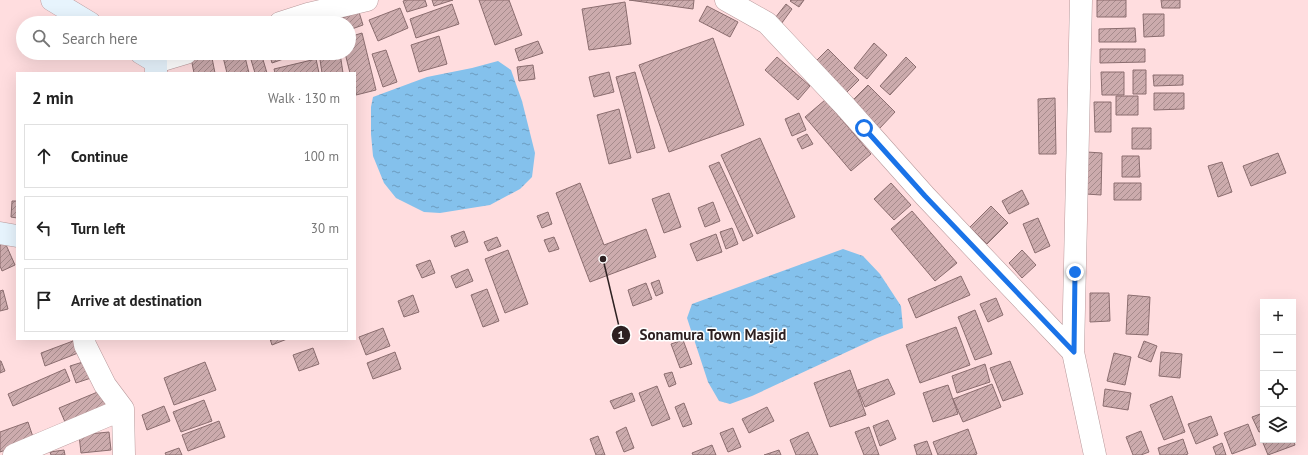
<!DOCTYPE html>
<html lang="en">
<head>
<meta charset="utf-8">
<style>
	:root { --surface:#fff; --page:#f6f6f6; --text:#222; --muted:#767676; --line:#e0e0e0 }
	body { margin:0; font-family:"PT Sans",sans-serif; background:var(--page); color:var(--text) }
	.controls { position:absolute; right:12px; bottom:12px; display:grid; overflow:hidden; border-radius:0px; box-shadow:0 4px 16px #0002 }
	.controls button { width:36px; height:36px; display:grid; place-items:center; padding:0; border:0; border-bottom:1px solid var(--line); background:var(--surface); color:var(--text); font:20px sans-serif }
	.stop { position:absolute; width:12px; height:12px; margin:-9px; border:3px solid #1a73e8; border-radius:50%; background:#fff }
	.stop.end { background:#1a73e8; border-color:#fff; box-shadow:0 1px 4px #0008 }
	.list { margin:0; padding:0; list-style:none }
	h2 { display:flex; justify-content:space-between; align-items:center; height:52px; margin:0; padding:0 16px; font-size:17px }
	h2 small { font-size:13px; font-weight:400; color:var(--muted) }
	.list li { display:grid; grid-template-columns:26px 1fr auto; gap:12px; align-items:center; box-sizing:border-box; height:64px; margin:0 8px 8px; padding:0 8px; border:1px solid var(--line); border-radius:0px }
	.list b { display:block; font-size:15px; white-space:nowrap }
	.list em { font-size:13px; font-style:normal; color:var(--muted) }
	.icon { flex:none; width:22px; height:22px; fill:none; stroke:currentColor; stroke-width:2; stroke-linecap:round; stroke-linejoin:round }
	.map { position:relative; flex:none; width:1308px; height:455px; overflow:hidden }
	.search { position:absolute; background:var(--surface); box-shadow:0 4px 16px #0002; left:16px; top:16px; width:340px; height:44px; display:flex; align-items:center; gap:10px; box-sizing:border-box; padding:0 14px; border-radius:22px; color:var(--muted); font-size:15px }
	.panel { position:absolute; background:var(--surface); box-shadow:0 4px 16px #0002; left:16px; top:72px; width:340px; height:268px; border-radius:0px }
	.map>svg:first-child { display:block }
	.water { fill:url(#water-ripples) }
	.building { fill:url(#building-hatch); stroke:#8b6d6f }
	.lines { fill:none; stroke-linecap:round; stroke-linejoin:round }
	.street-casing { stroke:#b99a9c; stroke-width:23 }
	.secondary-casing { stroke:#b99a9c; stroke-width:23 }
	.street { stroke:#fff; stroke-width:22 }
	.secondary { stroke:#e7f4fd; stroke-width:22 }
	.route { stroke:#1a73e8; stroke-width:5 }
	.leader { fill:none; stroke:#2e2122; stroke-width:1.5 }
	.callout-dot { fill:#2e2122; stroke:#fff; stroke-width:1.5 }
	.mark-label { font-size:12px; text-anchor:middle; font-weight:bold; fill:#fff }
	.callout-label { font-size:15px; text-anchor:middle; font-weight:bold; fill:#2e2122; stroke:#fff; stroke-width:3; stroke-linejoin:round; paint-order:stroke }
</style>
</head>
<body>
<div class="map">
<svg width="1308" height="455" viewBox="0 0 1308 455">
	<defs>
		<pattern id="water-ripples" width="26" height="14" patternUnits="userSpaceOnUse"><rect width="26" height="14" fill="#84c1ec"/><path d="M2 4q2-2 4 0t4 0M15 11q2-2 4 0t4 0" fill="none" stroke="#6c9cbf"/></pattern>
		<pattern id="building-hatch" width="6" height="6" patternUnits="userSpaceOnUse"><rect width="6" height="6" fill="#ccabad"/><path d="M-1 1l2-2M0 6l6-6M5 7l2-2" fill="none" stroke="#a68b8c"/></pattern>
	</defs>
	<rect width="100%" height="100%" fill="#ffdddf"/>
	<!-- water -->
	<path class="water" d="M498,61L511,70L522,101L535,153L532,177L520,189L490,205L440,213L424,212L396,198L384,183L373,156L371,134V107L373,97L427,77L472,68Z
		M843,249L863,256L880,274L901,306L903,328L877,338L752,396L730,404L719,401L708,382L687,318L692,304Z"/>
	<!-- building -->
	<path class="building" d="M407,0H425L427,6L407,12L403,1Z
		M432,0H453L434,6Z
		M479,0H509L522,35L495,45Z
		M629,0H694L693,9Z
		M791,0H804L799,7L790,1Z
		M1097,0H1126V17H1097Z
		M1161,0H1180V8H1162Z
		M625,2L631,44L589,50L582,9Z
		M452,4L459,24L416,38L410,19Z
		M786,4L792,9L779,27L772,22Z
		M707,6L738,22L730,37L699,21Z
		M400,8L408,28L378,41L369,20Z
		M359,12L363,25L349,30V23H344L342,18Z
		M1143,14H1164V36L1144,37Z
		M1135,28L1136,42H1099V29Z
		M362,33L376,90L356,95L355,73H350L345,53H349V37Z
		M439,36L447,64L419,72L411,45Z
		M713,38L744,125L669,152L639,65Z
		M538,41L543,53L519,61L515,49Z
		M874,43L887,55L867,79L854,68Z
		M828,49L859,80L846,93L815,62Z
		M1100,49H1145V62L1100,63Z
		M386,50L397,82L383,87L372,54Z
		M190,53H211L215,73H194Z
		M222,53H244L249,73H227Z
		M249,53H261L267,73H255Z
		M269,53H291L292,56L272,63Z
		M297,53H309L298,57Z
		M319,53H340L343,73H322Z
		M777,57L810,86L798,100L765,70Z
		M906,57L916,67L890,95L880,86Z
		M316,59L319,73H275L274,69Z
		M533,65L535,79L519,81L517,67Z
		M1133,70H1146V94H1133Z
		M609,72L614,92L594,97L589,77Z
		M635,72L655,148L637,153L616,77Z
		M1101,72H1124V95H1102Z
		M1153,75H1183V85L1154,86Z
		M868,85L895,112L879,129L851,102Z
		M1154,93H1184V109L1154,110Z
		M1116,96H1138V115H1116Z
		M1055,98L1056,154H1039L1038,99Z
		M825,100L871,154L851,171L805,117Z
		M1094,102H1111V132H1095Z
		M619,109L631,158L609,164L597,115Z
		M799,113L806,130L792,136L785,119Z
		M1132,128H1151V149H1132Z
		M807,134L813,144L802,149L797,139Z
		M760,138L795,217L757,234L721,155Z
		M1087,152L1102,153L1101,195L1086,194Z
		M1278,153L1286,173L1251,186L1243,166Z
		M1122,156H1139L1140,177H1122Z
		M719,162L753,236L743,241L709,166Z
		M1222,162L1232,192L1218,197L1208,166Z
		M580,183L604,245L646,229L656,257L590,282L556,193Z
		M891,183L911,205L894,220L874,199Z
		M1114,183H1141V200H1114Z
		M1022,190L1029,204L1009,214L1002,201Z
		M669,193L681,227L664,233L652,199Z
		M12,201H17V218L11,217Z
		M713,202L720,221L705,227L698,208Z
		M991,206L1008,223L987,244L970,227Z
		M912,211L957,263L935,281L891,229Z
		M548,212L552,224L542,228L537,216Z
		M1038,218L1050,246L1035,253L1023,224Z
		M732,228L738,244L726,249L720,232Z
		M464,231L468,242L455,247L451,236Z
		M716,234L722,252L697,261L690,244Z
		M497,237L501,246L488,251L484,242Z
		M554,237L559,249L549,252L544,240Z
		M3,238L15,265L2,271L0,266V239Z
		M508,250L528,304L505,313L485,259Z
		M1022,250L1036,265L1022,278L1009,263Z
		M430,260L435,273L422,278L416,265Z
		M468,269L473,281L456,288L451,276Z
		M961,276L970,295L916,318L908,299Z
		M659,280L663,293L656,296L651,283Z
		M646,283L652,299L633,306L628,290Z
		M487,289L499,321L483,327L471,295Z
		M3,290L8,309L0,311V291Z
		M1090,293H1109L1110,321L1090,322Z
		M413,295L419,312L404,317L398,301Z
		M1128,295L1150,297L1148,335L1126,334Z
		M996,298L1003,315L988,322L980,304Z
		M975,310L992,354L975,360L958,317Z
		M956,327L970,365L920,383L906,345Z
		M383,328L390,346L366,355L359,337Z
		M270,339H287L272,345Z
		M683,340L692,364L680,368L671,344Z
		M73,341L78,353L45,366L41,353Z
		M1144,341L1157,346L1151,362L1138,357Z
		M313,348L319,364L299,371L293,355Z
		M395,352L401,369L373,379L367,363Z
		M1161,352L1182,354L1180,378L1159,376Z
		M1114,353L1131,357L1125,385L1107,381Z
		M0,361H1L5,371L0,373Z
		M86,361L91,378L76,383L70,366Z
		M1010,361L1023,394L1003,401L990,368Z
		M205,362L216,390L174,405L164,378Z
		M985,364L990,382L957,393L952,376Z
		M65,369L70,381L13,406L8,394Z
		M850,370L866,415L830,427L814,383Z
		M672,372L676,384L669,387L664,374Z
		M888,379L895,394L865,407L858,390Z
		M992,384L1001,407L963,422L953,399Z
		M948,385L958,414L933,422L923,393Z
		M657,386L670,419L652,426L639,393Z
		M1105,389L1131,393L1128,410L1103,406Z
		M100,391L109,412L68,429L59,408Z
		M632,393L635,401L614,409L610,401Z
		M1172,396L1185,432L1164,440L1150,405Z
		M204,400L212,421L181,432L173,412Z
		M684,403L692,424L683,427L675,407Z
		M164,406L170,421L147,430L142,415Z
		M767,407L774,421L749,433L742,419Z
		M1263,413V431L1259,432L1252,417Z
		M1211,416L1218,435L1196,444L1188,424Z
		M888,420L896,439L880,446L873,426Z
		M219,421L225,437L188,451L182,435Z
		M28,422L34,440L0,452V432Z
		M1248,424L1256,445L1232,454L1224,433Z
		M626,427L634,448L624,452L616,432Z
		M869,427L879,455H864L855,432Z
		M733,428L741,447L728,452L720,433Z
		M968,429L977,454L974,455H938L933,442Z
		M1141,431L1149,452L1141,455H1133L1126,437Z
		M109,432L111,450L81,453L79,435Z
		M808,432L818,455H796L790,440Z
		M598,436L605,455H596L590,439Z
		M1263,437V440H1293L1295,445L1268,455L1261,438Z
		M1183,439L1188,454L1185,455H1160L1158,448Z
		M927,441L932,455H917L914,445Z
		M1222,443L1226,455H1216L1213,447Z
		M712,445L716,455H693L692,453Z
		M179,448L182,455H166L165,453Z
		M64,450L65,455H51L50,452Z
		M779,450L781,455H764Z"/>
	<g class="lines">
		<defs>
			<path id="street" d="M726,0L767,23L844,105L925,196L1073,352
				M1081,0L1073,352L1095,455
				M280,23L308,14L367,0
				M156,62L186,53
				M84,339L85,345L105,385L123,409L124,455
				M14,455L123,409"/>
			<path id="secondary" d="M52,0L90,23
				M141,53L156,62V73
				M0,233L17,236"/>
		</defs>
		<!-- street casing -->
		<use href="#street" class="street-casing"/>
		<!-- secondary casing -->
		<use href="#secondary" class="secondary-casing"/>
		<!-- street -->
		<use href="#street" class="street"/>
		<!-- secondary -->
		<use href="#secondary" class="secondary"/>
	</g>
	<g class="lines">
		<!-- route -->
		<path class="route" d="M864,128L925,196L1074,352L1075,272"/>
	</g>
	<!-- callouts -->
	<path class="leader" d="M603 259L621 335"/>
	<g class="callout-dot">
		<circle cx="603" cy="259" r="4"/>
		<circle cx="621" cy="335" r="10"/>
	</g>
	<g class="mark-label">
		<text x="621" y="339">1</text>
	</g>
	<g class="callout-label">
		<text x="713" y="340">Sonamura Town Masjid</text>
	</g>
</svg>
<div class="controls">
<button>+</button>
<button>−</button>
<button><svg class="icon" aria-label="locate" viewBox="0 0 24 24"><circle cx="12" cy="12" r="6"/><path d="M12 2v4M12 18v4M2 12h4M18 12h4"/></svg></button>
<button><svg class="icon" aria-label="layers" viewBox="0 0 24 24"><path d="M12 4l9 5-9 5-9-5zM3 14l9 5 9-5"/></svg></button>
</div>
<div class="stop" style="left:864px;top:128px"></div>
<div class="stop end" style="left:1075px;top:272px"></div>
<div class="search"><svg class="icon" aria-label="search" viewBox="0 0 24 24"><circle cx="10" cy="10" r="6"/><path d="M15 15l6 6"/></svg>Search here</div>
<section class="panel">
<h2>2 min<small>Walk · 130 m</small></h2>
<ul class="list">
<li><svg class="icon" aria-label="ahead" viewBox="0 0 24 24"><path d="M12 20V5M6 11l6-6 6 6"/></svg><div><b>Continue</b></div><em>100 m</em></li>
<li><svg class="icon" aria-label="left" viewBox="0 0 24 24"><path d="M17 20v-9H6M10 6l-5 5 5 5"/></svg><div><b>Turn left</b></div><em>30 m</em></li>
<li><svg class="icon" aria-label="arrive" viewBox="0 0 24 24"><path d="M6 21V4h12l-3 4 3 4H6"/></svg><div><b>Arrive at destination</b></div></li>
</ul>
</section>
</div>
</body>
</html>
